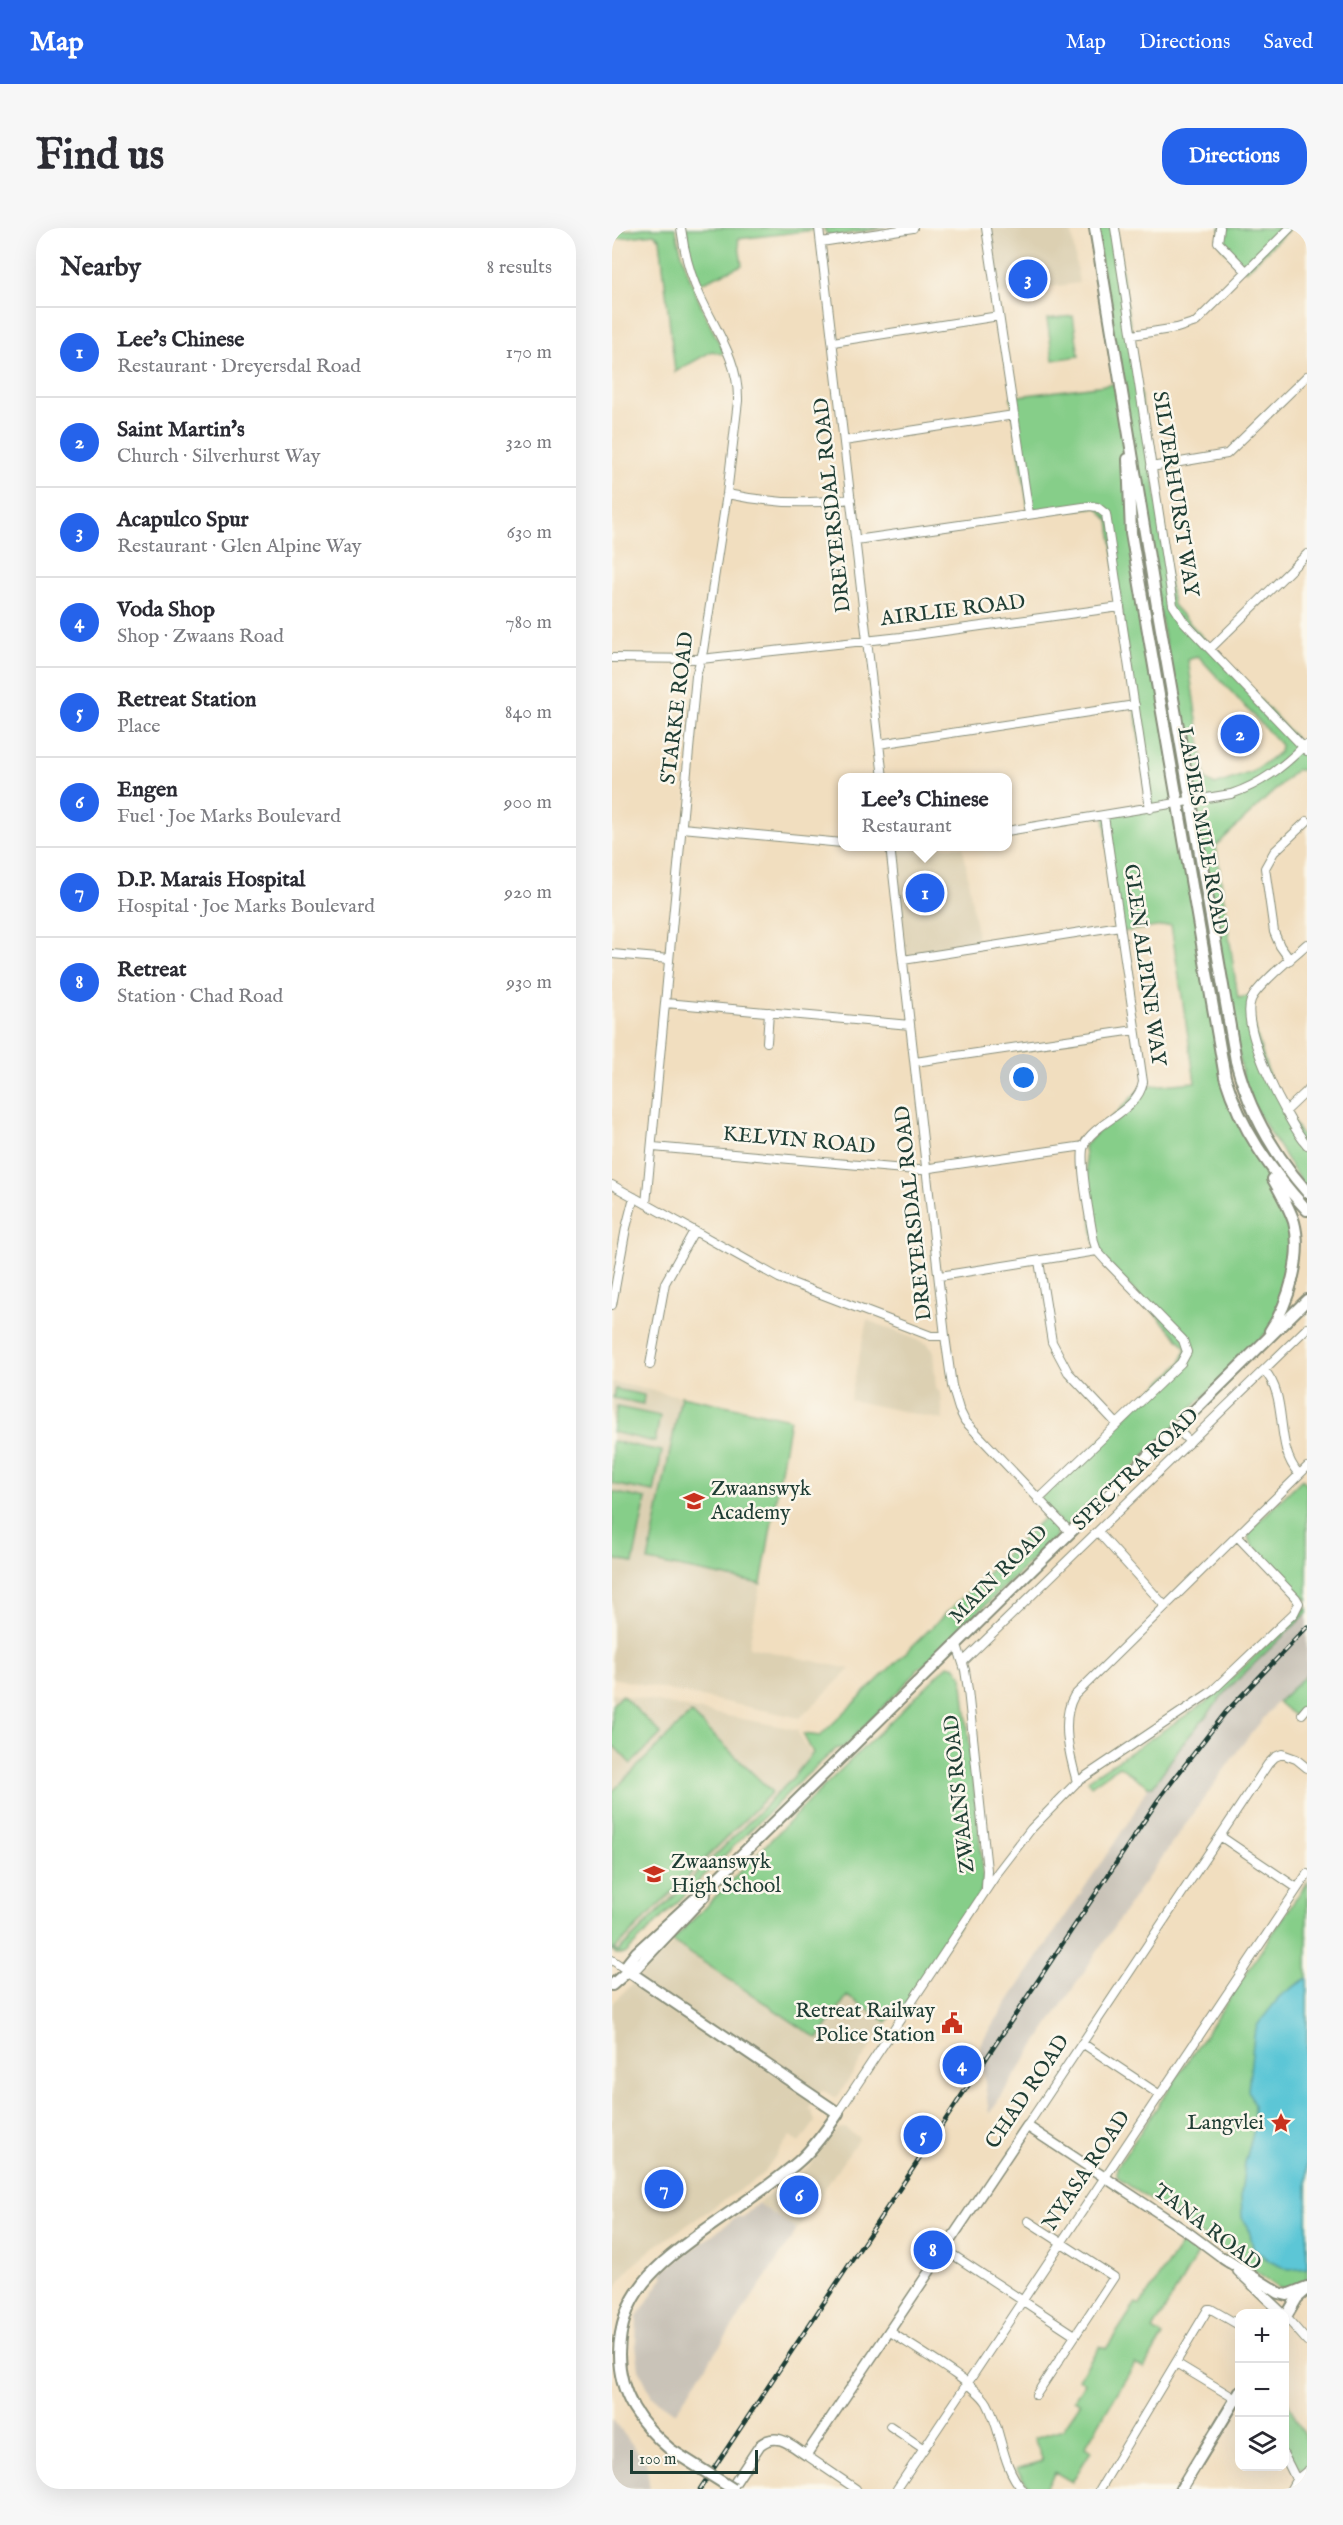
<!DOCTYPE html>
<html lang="en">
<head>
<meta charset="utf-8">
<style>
	:root { --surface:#fff; --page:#f7f7f7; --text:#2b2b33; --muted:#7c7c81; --line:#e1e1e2; --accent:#2563eb }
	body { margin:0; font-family:"IM FELL English",serif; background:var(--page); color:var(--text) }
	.controls { position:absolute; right:18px; bottom:18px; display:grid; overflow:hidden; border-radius:12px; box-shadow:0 6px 24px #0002 }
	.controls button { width:54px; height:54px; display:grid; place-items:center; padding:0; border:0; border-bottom:2px solid var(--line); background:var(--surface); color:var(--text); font:30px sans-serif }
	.scale { position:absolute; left:18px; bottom:15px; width:128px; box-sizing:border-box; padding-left:6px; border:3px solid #1f3d34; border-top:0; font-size:16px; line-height:21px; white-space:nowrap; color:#1f3d34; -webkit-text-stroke:4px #fbf7ec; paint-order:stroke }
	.you { position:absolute; left:412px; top:850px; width:21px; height:21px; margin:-15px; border:4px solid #fff; border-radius:50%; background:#1a73e8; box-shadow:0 0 0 9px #1a73e833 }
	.badge { display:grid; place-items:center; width:39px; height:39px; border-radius:50%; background:var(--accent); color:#fff; font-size:20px; font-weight:700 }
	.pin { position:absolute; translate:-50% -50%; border:3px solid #fff; box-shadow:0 2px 6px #0006 }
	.popup { position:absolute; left:226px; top:545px; width:174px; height:78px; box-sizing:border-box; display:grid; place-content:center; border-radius:12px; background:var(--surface); filter:drop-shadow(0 2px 4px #0005); font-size:20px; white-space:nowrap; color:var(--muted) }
	.popup b { font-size:22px; color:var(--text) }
	.popup::after { content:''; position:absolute; left:50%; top:100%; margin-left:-12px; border:12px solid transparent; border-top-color:var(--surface) }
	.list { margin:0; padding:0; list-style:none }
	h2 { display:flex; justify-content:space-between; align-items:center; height:78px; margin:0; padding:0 24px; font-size:26px }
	h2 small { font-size:20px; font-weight:400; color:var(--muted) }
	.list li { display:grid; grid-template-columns:39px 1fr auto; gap:18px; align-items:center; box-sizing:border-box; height:90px; padding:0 24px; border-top:2px solid var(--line) }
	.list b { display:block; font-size:22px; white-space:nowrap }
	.list p { margin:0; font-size:20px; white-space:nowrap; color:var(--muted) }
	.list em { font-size:20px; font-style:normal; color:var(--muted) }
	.icon { flex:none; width:33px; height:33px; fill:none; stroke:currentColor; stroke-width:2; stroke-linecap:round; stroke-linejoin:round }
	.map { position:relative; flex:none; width:695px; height:2261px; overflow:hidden; border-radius:24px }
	header { display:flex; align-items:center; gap:36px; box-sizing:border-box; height:84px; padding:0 30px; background:var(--accent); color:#fff }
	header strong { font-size:28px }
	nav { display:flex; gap:33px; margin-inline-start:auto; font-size:21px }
	.intro { display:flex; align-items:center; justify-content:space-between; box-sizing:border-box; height:144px; padding:0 36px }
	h1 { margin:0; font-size:42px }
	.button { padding:15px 27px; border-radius:24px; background:var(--accent); color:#fff; font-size:21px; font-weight:700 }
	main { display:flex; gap:36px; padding:0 36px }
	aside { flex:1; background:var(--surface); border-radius:24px; box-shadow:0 6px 24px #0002 }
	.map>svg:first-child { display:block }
	.built { fill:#dcd0b2 }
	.industrial { fill:#c9c3b8 }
	.green { fill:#86ce89; stroke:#52865e; stroke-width:1.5; fill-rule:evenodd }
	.water { fill:#5bc6d6; stroke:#3d8285; stroke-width:1.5 }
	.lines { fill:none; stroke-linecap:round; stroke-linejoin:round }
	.minor-casing { stroke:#888e7a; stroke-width:10 }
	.tertiary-casing { stroke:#888e7a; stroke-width:12 }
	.secondary-casing { stroke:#888e7a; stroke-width:14 }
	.minor { stroke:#fff; stroke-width:8 }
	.tertiary { stroke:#fff; stroke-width:9 }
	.secondary { stroke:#fff; stroke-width:10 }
	.rail-casing { stroke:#1f3d34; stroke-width:4.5 }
	.rail { stroke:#fbf7ec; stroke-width:2; stroke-dasharray:7; stroke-linecap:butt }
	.secondary-bridge-casing { stroke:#888e7a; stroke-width:14; stroke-linecap:butt }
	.secondary-bridge { stroke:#fff; stroke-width:10 }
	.labels { text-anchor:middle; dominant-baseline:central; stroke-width:5; stroke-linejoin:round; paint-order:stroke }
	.street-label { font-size:21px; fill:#1f3d34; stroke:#fbf7ec }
	.poi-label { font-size:21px; fill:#1f3d34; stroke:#fbf7ec; text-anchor:start }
</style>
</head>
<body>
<header>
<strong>Map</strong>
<nav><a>Map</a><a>Directions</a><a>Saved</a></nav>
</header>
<div class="intro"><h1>Find us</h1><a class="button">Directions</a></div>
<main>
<aside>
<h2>Nearby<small>8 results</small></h2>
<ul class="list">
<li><span class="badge">1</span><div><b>Lee's Chinese</b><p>Restaurant · Dreyersdal Road</p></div><em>170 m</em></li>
<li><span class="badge">2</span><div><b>Saint Martin's</b><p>Church · Silverhurst Way</p></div><em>320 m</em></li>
<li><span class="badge">3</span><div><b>Acapulco Spur</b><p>Restaurant · Glen Alpine Way</p></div><em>630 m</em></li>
<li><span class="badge">4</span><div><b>Voda Shop</b><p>Shop · Zwaans Road</p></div><em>780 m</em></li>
<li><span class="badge">5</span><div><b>Retreat Station</b><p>Place</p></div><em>840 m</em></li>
<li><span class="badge">6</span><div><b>Engen</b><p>Fuel · Joe Marks Boulevard</p></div><em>900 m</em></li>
<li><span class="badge">7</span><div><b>D.P. Marais Hospital</b><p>Hospital · Joe Marks Boulevard</p></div><em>920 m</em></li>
<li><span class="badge">8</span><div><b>Retreat</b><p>Station · Chad Road</p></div><em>930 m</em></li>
</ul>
</aside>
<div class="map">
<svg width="695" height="2261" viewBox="0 0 695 2261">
	<rect width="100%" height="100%" fill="#fbf7ec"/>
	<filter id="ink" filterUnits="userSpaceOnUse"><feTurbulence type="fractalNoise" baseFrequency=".0167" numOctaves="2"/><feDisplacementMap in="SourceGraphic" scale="12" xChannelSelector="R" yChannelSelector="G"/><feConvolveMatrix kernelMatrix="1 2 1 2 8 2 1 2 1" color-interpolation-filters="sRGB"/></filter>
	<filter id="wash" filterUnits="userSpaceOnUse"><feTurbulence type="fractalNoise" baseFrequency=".008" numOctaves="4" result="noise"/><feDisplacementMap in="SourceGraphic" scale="24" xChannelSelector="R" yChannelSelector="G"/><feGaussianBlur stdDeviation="1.35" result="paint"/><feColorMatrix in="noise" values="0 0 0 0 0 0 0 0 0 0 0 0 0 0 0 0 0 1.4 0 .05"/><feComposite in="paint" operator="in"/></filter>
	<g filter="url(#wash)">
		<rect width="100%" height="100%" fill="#f1debf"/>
		<!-- built -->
		<path class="built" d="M374,0H459L467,55L384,67Z
			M296,618L351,619L367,718L294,730L282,620Z
			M255,1092L316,1116L321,1124L324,1160L329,1166L331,1192L238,1172Z
			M0,1154L178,1191L137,1419L238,1441L188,1490L0,1450Z
			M0,1465L187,1502L186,1505L199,1527L179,1553L6,1724L0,1722Z
			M62,1715L206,1811L235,1768L275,1794L226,1868L222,1869L210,1862L197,1881L200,1883L203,1894L188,1915L178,1908L150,1947L41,2020L19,2039L0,2065V1775Z
			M233,1900L247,1910L185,2002L146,1975L197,1938L225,1901Z"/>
		<!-- industrial -->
		<path class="industrial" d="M695,1385V1446L665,1474L629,1518L520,1672L377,1886L368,1816L519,1590L536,1558H541L568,1519L619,1458Z
			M146,1975L185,2002L63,2185L40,2169L27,2141L24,2117L25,2089L52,2048L49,2045L125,1989H131Z
			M0,2191L34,2234L38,2261H0Z"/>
		<!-- green -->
		<path class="green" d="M32,0H63L64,2C73,46 91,84 112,124L109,126L100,123L63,144L48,11L42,6L0,11V4Z
			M74,0H202V2L126,11L130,37L87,56L78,31Z
			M211,0H273L222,8L215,6Z
			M483,0H503L561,377L695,523V542H684L604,618L626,770L641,767L637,780L659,855L695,917V964L634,866L533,302L515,255L613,849L678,985L683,1032L662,1097L458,1304L426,1272L569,1135L574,1119L494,1033L482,1014L472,918L530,859L583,854L559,697L509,704L492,588L537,581L497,293L485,279L417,286L399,169L509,155ZM586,428L669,517L668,524L640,544L603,557L594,552L576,432Z
			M608,0H678L634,43L610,20Z
			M461,88L467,128L441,132L435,91Z
			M3,1161L32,1167L31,1176L1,1170Z
			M69,1168L178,1191L149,1356L36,1333Z
			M5,1179L48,1188L43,1214L0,1204Z
			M0,1213L50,1223L42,1264L0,1256Z
			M690,1251L695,1256V1373L640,1317L636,1308L640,1300Z
			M0,1264L34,1271L21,1335L0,1331Z
			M432,1290H437L444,1299V1309L313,1436L304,1442L305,1444L232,1519L224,1521L186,1555L13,1726H4L0,1722V1564L79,1485L160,1564L2,1722L6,1724L179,1552L201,1525L191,1506L208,1508Z
			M695,1379V1385L619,1458L568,1519L541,1558H536L507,1538L479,1558L476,1552L483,1547L593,1475Z
			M336,1437L344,1439L350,1447L371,1641V1655L368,1666L287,1787L282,1784L275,1794L235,1768L206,1811L60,1713L198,1572Z
			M695,1446V1473L683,1488L666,1474Z
			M10,1467L49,1506L19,1536L0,1516V1477Z
			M695,1654V2051L680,2060H667L509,1952L505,1947V1939Z
			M573,2011L588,2022L541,2102L551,2108L532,2140L523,2135L473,2219L479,2223L460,2254L443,2244L433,2261H419L404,2241L431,2233L422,2210L451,2201L468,2176L462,2171L473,2155L467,2150L488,2118L494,2121L524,2075L528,2077Z
			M672,2166L695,2214V2238L691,2241L683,2238L673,2217Z"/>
		<!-- water -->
		<path class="water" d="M695,1750V2040L677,2042L657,2033L641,2019L636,1998L630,1990L629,1967L633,1935L642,1902V1877L636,1862L642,1807L646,1796L669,1767Z"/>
	</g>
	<g filter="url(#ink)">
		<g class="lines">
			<defs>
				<path id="minor" d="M207,0L271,550
					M374,0L417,286
					M503,0L561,377L572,394L695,523
					M608,0L606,14L634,43
					M209,14L301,0
					M520,107L565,100L584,94L678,0
					M221,114L387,88
					M232,213L402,187
					M539,239L615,226L695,148
					M115,266C157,275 197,277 239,271
					M244,312L478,278L485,279L494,286L538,581
					M598,421L695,326
					M0,430L89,431L289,409L508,379
					M267,516L523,477
					M70,600L230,615
					M395,603L619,566C649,556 671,539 693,517
					M278,618L333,1108L340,1158L347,1181L353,1193L458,1304
					M695,716C682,728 645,757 639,772C628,800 675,894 695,917
					M0,726L57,731
					M291,732L508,698
					M678,732L668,718L662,704L653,640L662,624L695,593
					M54,775L298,797
					M155,814L157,784
					M303,834L523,802
					M673,884L695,863
					M41,919L304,942L472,918
					M0,957L167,1050L319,1108H333
					M34,976L84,448L91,423L115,266L126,173C127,133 104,103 88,68C78,47 72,23 69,0
					M427,1033L440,1114L456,1144L505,1196
					M328,1048L485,1023
					M0,1077L14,1000L22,969
					M38,1137L53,1055L82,1003
					M652,1142C678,1170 661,1218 687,1246
					M565,1201L578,1214
					M426,1272L569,1135L575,1124L571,1112L494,1033L485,1023L482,1014C479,995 466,933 472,917C482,894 526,884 531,854L492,588
					M486,1304L553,1378
					M345,1417L353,1442L356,1462L375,1642L374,1660
					M351,1434L695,1100
					M690,1486L695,1480
					M465,1554C458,1529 448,1492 462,1468L695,1239
					M608,1608L685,1660
					M0,1732L16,1743
					M470,1815L548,1867
					M226,1885L386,1644L419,1601L465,1554L599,1464L682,1385L687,1375L684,1370L625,1308
					M415,1898L656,1536L663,1529L670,1526L684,1531L695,1540
					M416,1993L502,2049L424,2167
					M332,2021L463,2107
					M674,2089L695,2113
					M277,2103C299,2118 363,2155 375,2175C390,2202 389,2237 410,2261
					M564,2135L627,2173
					M278,2198L312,2221
					M194,2227L244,2261
					M672,2227L689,2261
					M285,2261L695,1646
					M488,2261L596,2081H599L625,2096
					M679,2261L684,2252L695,2243"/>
				<path id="tertiary" d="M626,2043L671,2086
					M119,2261L148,2217C165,2203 179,2217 194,2227L415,1898L577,2005L616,2034"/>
				<path id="secondary" d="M483,0L546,384L624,833C637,883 661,925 695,964
					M516,231L519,305L613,849C629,901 658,942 695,982
					M658,1103C677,1075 691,1027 682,994C677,979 669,965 661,951
					M16,1743V1735L24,1725L106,1650L695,1072
					M16,1743L226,1885C214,1903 202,1920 186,1934C156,1960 122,1981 90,2004C45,2037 8,2065 7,2126C7,2167 29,2197 59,2222
					M0,1757L16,1743L24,1740L93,1667
					M611,2030L667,2065L675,2067L695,2059
					M672,2092L685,2070L693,2063
					M569,2261L628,2164"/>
			</defs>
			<!-- minor casing -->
			<use href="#minor" class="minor-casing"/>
			<!-- tertiary casing -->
			<use href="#tertiary" class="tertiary-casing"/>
			<!-- secondary casing -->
			<use href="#secondary" class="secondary-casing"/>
			<!-- minor -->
			<use href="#minor" class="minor"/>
			<!-- tertiary -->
			<use href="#tertiary" class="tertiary"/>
			<!-- secondary -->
			<use href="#secondary" class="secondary"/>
			<defs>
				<path id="rail" d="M88,2261L546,1572L613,1485L695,1399"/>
			</defs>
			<!-- rail casing -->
			<use href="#rail" class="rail-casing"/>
			<!-- rail -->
			<use href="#rail" class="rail"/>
			<defs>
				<path id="secondary-bridge" d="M59,2222L121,2261"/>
			</defs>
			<!-- secondary-bridge casing -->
			<use href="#secondary-bridge" class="secondary-bridge-casing"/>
			<!-- secondary-bridge -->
			<use href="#secondary-bridge" class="secondary-bridge"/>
		</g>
	</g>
	<!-- icons -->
	<defs>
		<symbol id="school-bare" viewBox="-9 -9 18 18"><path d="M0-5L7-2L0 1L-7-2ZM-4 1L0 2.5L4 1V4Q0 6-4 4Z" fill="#c8321e" stroke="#fbf7ec" stroke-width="2.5" paint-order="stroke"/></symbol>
		<symbol id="civic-bare" viewBox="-9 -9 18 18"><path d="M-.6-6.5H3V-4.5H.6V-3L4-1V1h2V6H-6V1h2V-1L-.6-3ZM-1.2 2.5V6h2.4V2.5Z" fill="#c8321e" stroke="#fbf7ec" stroke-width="2.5" paint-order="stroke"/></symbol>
		<symbol id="sight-bare" viewBox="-9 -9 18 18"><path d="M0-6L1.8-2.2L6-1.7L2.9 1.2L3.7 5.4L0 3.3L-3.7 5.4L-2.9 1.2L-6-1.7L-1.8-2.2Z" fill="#c8321e" stroke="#fbf7ec" stroke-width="2.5" paint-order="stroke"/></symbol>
	</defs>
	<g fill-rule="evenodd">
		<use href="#school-bare" x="67" y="1258" width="30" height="30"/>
		<use href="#school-bare" x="27" y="1631" width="30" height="30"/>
		<use href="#civic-bare" x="325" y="1780" width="30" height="30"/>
		<use href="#sight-bare" x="654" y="1880" width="30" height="30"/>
	</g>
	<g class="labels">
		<!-- street labels -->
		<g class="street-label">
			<text transform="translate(563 266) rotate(81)">SILVERHURST WAY</text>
			<text transform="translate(221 277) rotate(-96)">DREYERSDAL ROAD</text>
			<text transform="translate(341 383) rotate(-7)">AIRLIE ROAD</text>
			<text transform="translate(66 480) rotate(-83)">STARKE ROAD</text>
			<text transform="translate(590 603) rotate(80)">LADIES MILE ROAD</text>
			<text transform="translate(532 737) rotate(82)">GLEN ALPINE WAY</text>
			<text transform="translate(187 913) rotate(5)">KELVIN ROAD</text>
			<text transform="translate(302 985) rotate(-96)">DREYERSDAL ROAD</text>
			<text transform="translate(524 1242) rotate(-44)">SPECTRA ROAD</text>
			<text transform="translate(387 1347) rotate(-45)">MAIN ROAD</text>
			<text transform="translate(348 1566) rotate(-96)">ZWAANS ROAD</text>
			<text transform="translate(416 1864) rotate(-56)">CHAD ROAD</text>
			<text transform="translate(475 1943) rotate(-56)">NYASA ROAD</text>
			<text transform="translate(595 2000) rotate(37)">TANA ROAD</text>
		</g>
		<!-- poi labels -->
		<g class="poi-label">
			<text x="99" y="1261">Zwaanswyk<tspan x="99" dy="24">Academy</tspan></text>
			<text x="59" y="1634">Zwaanswyk<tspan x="59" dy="24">High School</tspan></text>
			<text x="323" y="1783" text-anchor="end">Retreat Railway<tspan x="323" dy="24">Police Station</tspan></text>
			<text x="652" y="1895" text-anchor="end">Langvlei</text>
		</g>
	</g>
</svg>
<div class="controls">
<button>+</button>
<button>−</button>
<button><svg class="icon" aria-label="layers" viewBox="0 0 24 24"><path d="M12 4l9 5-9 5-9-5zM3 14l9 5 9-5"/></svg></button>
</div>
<div class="scale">100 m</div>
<div class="you"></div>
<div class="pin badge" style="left:313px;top:665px">1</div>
<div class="popup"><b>Lee's Chinese</b>Restaurant</div>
<div class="pin badge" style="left:628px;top:506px">2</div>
<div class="pin badge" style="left:416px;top:51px">3</div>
<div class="pin badge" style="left:350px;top:1837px">4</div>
<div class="pin badge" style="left:311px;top:1907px">5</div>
<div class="pin badge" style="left:187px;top:1967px">6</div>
<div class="pin badge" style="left:52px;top:1961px">7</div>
<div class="pin badge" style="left:321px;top:2022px">8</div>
</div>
</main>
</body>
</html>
